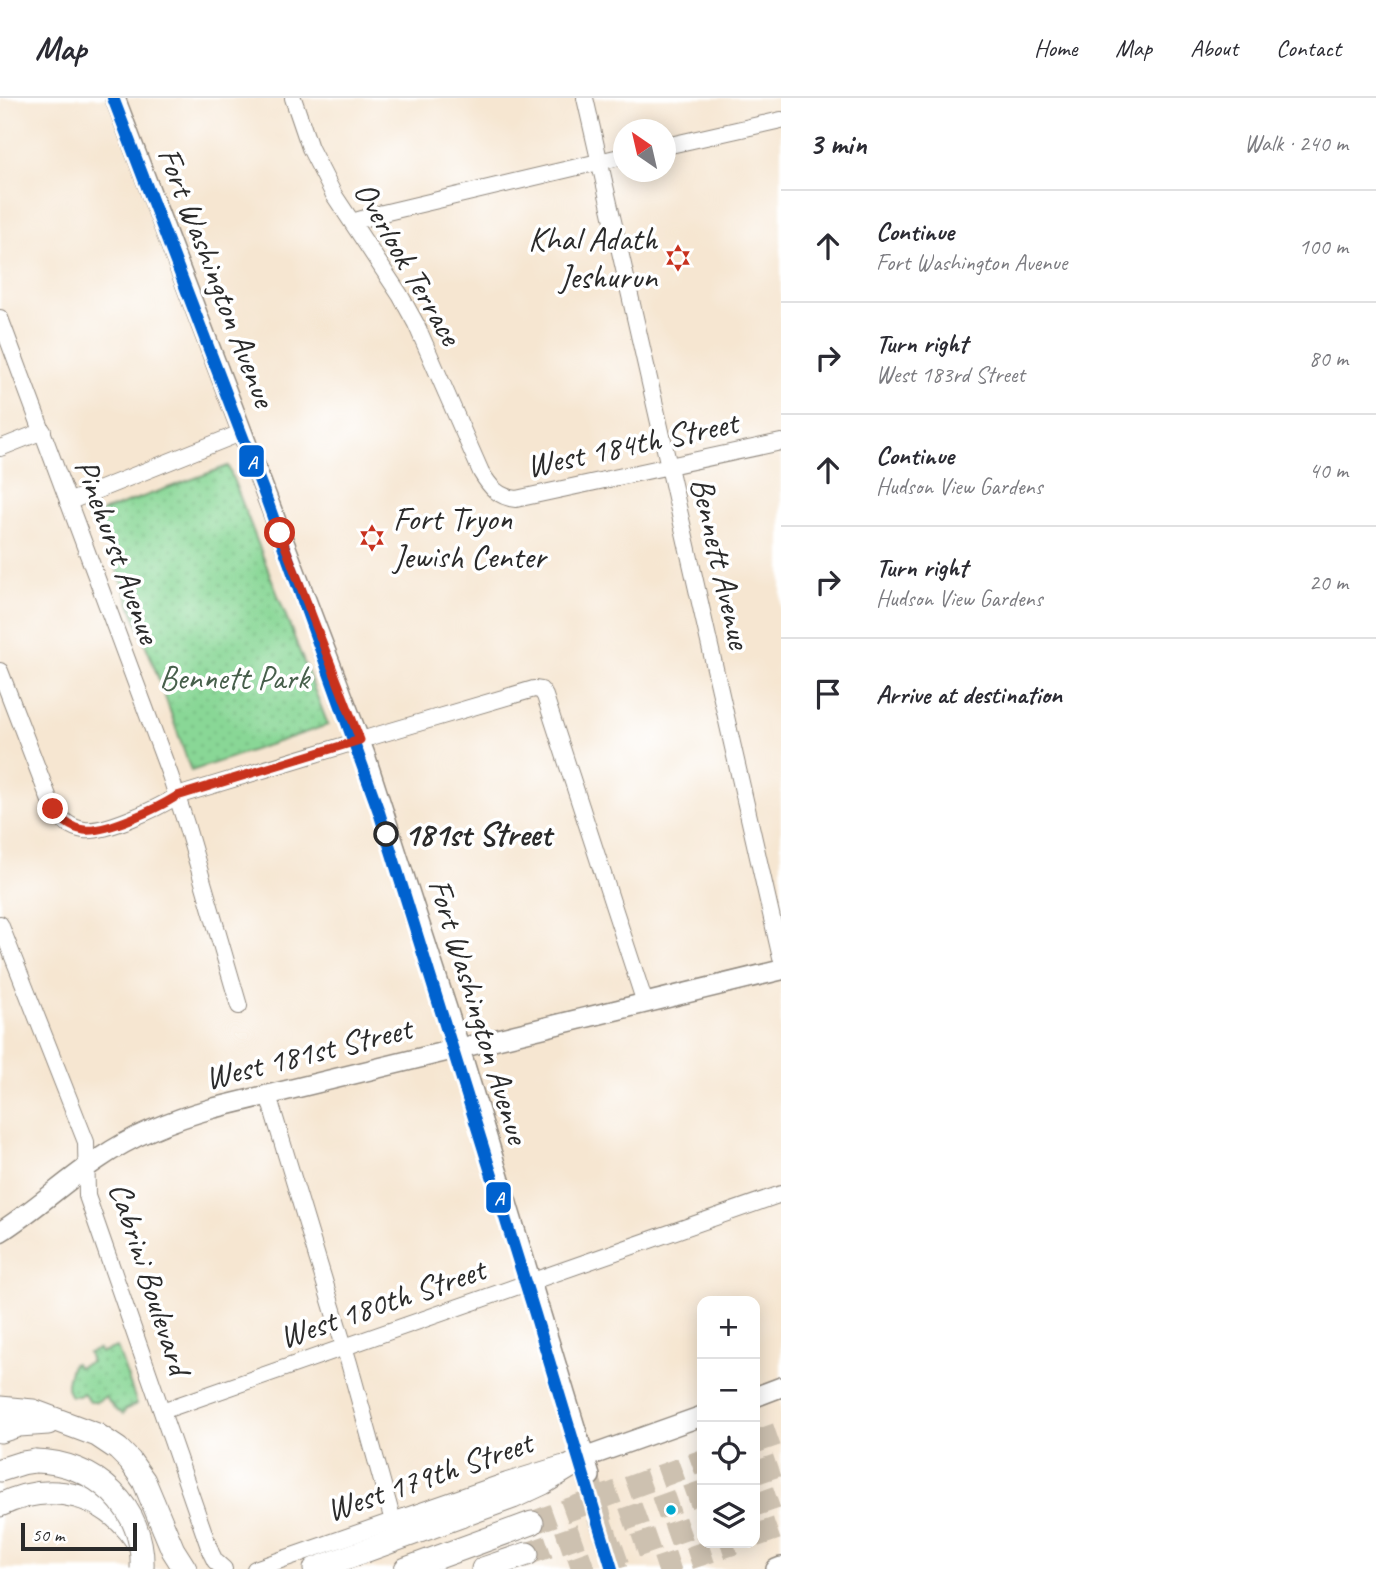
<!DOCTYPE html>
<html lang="en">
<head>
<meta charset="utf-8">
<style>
	:root { --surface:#fff; --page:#f7f7f7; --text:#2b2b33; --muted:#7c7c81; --line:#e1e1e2 }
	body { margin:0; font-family:Caveat,sans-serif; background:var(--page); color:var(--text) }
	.controls { position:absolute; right:21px; bottom:21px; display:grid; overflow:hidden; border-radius:14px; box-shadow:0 4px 18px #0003 }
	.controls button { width:63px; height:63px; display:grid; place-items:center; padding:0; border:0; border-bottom:2px solid var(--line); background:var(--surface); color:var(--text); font:35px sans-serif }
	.compass { position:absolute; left:613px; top:21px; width:63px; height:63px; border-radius:50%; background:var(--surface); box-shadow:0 4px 18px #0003; rotate:326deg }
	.scale { position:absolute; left:21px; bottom:18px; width:116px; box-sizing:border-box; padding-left:7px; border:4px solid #2b2b2b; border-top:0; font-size:19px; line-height:24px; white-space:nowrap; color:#2b2b2b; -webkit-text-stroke:5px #fff; paint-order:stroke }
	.stop { position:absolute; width:21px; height:21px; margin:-16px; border:5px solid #c8321e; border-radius:50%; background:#fff }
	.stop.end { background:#c8321e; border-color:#fff; box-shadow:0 2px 7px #0008 }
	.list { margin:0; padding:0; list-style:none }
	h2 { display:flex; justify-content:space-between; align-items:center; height:91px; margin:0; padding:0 28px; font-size:30px }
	h2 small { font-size:23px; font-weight:400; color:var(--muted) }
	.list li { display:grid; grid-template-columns:46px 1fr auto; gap:21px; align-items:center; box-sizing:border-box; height:112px; padding:0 28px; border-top:2px solid var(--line) }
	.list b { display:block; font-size:26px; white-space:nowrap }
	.list p { margin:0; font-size:23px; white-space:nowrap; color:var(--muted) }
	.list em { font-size:23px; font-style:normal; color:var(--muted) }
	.icon { flex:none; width:38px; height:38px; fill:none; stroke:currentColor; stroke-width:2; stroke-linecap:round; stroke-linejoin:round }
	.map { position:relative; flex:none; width:781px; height:1471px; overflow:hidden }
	header { display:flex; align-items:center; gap:42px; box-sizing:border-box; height:98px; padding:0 35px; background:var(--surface); border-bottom:2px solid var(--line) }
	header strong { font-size:33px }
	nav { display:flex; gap:38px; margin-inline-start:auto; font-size:24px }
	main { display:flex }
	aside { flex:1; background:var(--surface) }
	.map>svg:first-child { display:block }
	.park { fill:url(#park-dots); stroke:#5a8160; stroke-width:2 }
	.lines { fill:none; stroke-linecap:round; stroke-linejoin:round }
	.major-tunnel { stroke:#cdc1b0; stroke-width:19; stroke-dasharray:19 10; stroke-linecap:butt }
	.highway-tunnel { stroke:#cdc1b0; stroke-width:23; stroke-dasharray:23 11; stroke-linecap:butt }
	.minor-casing { stroke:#90887e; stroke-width:18 }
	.major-casing { stroke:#90887e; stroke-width:22 }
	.highway-casing { stroke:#90887e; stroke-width:25 }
	.minor { stroke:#fff; stroke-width:16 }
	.major { stroke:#fff; stroke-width:19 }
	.highway { stroke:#fff; stroke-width:23 }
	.highway-bridge-casing { stroke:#90887e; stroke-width:25; stroke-linecap:butt }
	.highway-bridge { stroke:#fff; stroke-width:23 }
	.metro-1-casing { stroke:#fff; stroke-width:18 }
	.metro-1 { stroke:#0062cf; stroke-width:12 }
	.route { stroke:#c8321e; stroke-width:9 }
	.stop-dot { fill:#fff; stroke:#2b2b2b; stroke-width:3.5 }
	.bus-dot { fill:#00a9ce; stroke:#fff; stroke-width:2.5 }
	.labels { text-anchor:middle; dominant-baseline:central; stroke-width:7; stroke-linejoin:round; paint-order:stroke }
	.poi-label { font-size:33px; fill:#2b2b2b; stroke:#fff; text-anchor:end }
	.street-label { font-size:33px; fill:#2b2b2b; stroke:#fff }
	.park-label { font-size:33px; fill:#475f4b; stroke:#fff }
	.stop-label { font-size:33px; font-weight:bold; fill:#2b2b2b; stroke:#fff; text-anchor:start }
	.line-badge { stroke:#fff; stroke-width:2.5 }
	.badge-label { font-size:19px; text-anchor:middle; font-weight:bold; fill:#fff }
</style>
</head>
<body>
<header>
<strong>Map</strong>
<nav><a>Home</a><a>Map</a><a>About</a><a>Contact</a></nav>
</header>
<main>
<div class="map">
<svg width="781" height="1471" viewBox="0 0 781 1471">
	<defs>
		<pattern id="park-dots" width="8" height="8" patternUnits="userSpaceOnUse" patternTransform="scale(1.75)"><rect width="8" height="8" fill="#89d796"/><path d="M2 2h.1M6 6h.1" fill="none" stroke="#76b981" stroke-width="1.8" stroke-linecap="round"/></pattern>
	</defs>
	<rect width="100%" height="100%" fill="#fff"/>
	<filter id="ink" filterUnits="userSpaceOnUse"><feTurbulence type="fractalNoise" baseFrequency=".0143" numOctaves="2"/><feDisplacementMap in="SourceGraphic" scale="14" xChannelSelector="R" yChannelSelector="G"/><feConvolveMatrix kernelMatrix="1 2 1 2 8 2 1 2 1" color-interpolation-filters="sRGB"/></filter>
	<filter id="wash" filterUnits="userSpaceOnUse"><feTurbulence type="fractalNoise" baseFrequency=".00686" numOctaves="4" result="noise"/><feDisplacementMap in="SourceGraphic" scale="28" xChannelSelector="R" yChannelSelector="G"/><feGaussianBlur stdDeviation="1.57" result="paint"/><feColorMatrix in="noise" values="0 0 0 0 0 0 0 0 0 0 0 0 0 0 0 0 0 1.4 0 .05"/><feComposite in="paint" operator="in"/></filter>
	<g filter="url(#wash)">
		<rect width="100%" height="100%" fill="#f6e6d1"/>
		<!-- park -->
		<path class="park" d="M228,368L328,627L191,673L162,590L96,416Z
			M117,1249L137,1306L126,1311L123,1316L116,1312L105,1299L96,1304H90L83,1295L79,1298H71C63,1289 69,1277 72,1266L75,1265L77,1269L91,1264L88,1255L99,1251L100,1255Z"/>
	</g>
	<g filter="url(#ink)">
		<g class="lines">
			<!-- major-tunnel -->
			<path class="major-tunnel" d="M590,1378L618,1471"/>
			<!-- highway-tunnel -->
			<path class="highway-tunnel" d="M755,1344L781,1335
				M755,1375L781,1366
				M755,1407L781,1398
				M532,1425L702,1363
				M755,1438L781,1429
				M527,1456L702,1394
				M571,1471L702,1425
				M657,1471L734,1445"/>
			<defs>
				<path id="minor" d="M293,0L310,50L334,97L400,197L416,226L481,374C490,389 498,399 516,401L781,344
					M585,0L781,860
					M666,48L781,22
					M352,124L383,115L624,58
					M0,220L170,677L186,726L239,908
					M0,350L43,333
					M68,404L243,334
					M0,573L53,711C61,721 70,730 84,732C105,735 158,710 177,698L381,636L534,591L541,592L545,598L645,905
					M0,826L86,1044L87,1098L211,1455L215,1463L224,1471
					M268,997L349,1265L393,1423
					M162,1313L781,1096
					M255,1471L507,1383L562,1366"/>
				<path id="major" d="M115,0L365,657L460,951L590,1378
					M0,1134C35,1112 65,1083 100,1060C135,1036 174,1021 214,1010L781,872
					M755,1299L781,1289
					M584,1360L702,1318
					M776,1471L781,1469"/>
				<path id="highway" d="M0,1310L33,1313L97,1337L118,1351L130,1363L144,1383L173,1452L185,1471
					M0,1333L19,1327L48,1325
					M0,1372L22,1365L35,1363
					M0,1407C52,1382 106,1396 138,1444
					M315,1471L513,1399L543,1385L584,1360
					M406,1471L532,1425
					M483,1471L527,1456"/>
			</defs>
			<!-- minor casing -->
			<use href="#minor" class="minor-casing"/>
			<!-- major casing -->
			<use href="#major" class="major-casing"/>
			<!-- highway casing -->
			<use href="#highway" class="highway-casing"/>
			<!-- minor -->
			<use href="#minor" class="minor"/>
			<!-- major -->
			<use href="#major" class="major"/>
			<!-- highway -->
			<use href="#highway" class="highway"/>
			<defs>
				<path id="highway-bridge" d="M35,1363C95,1364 145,1409 142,1471"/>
			</defs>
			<!-- highway-bridge casing -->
			<use href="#highway-bridge" class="highway-bridge-casing"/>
			<!-- highway-bridge -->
			<use href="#highway-bridge" class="highway-bridge"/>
			<defs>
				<path id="metro-1" d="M113,0L266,400L379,714L534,1213L612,1471"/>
			</defs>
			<!-- metro-1 casing -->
			<use href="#metro-1" class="metro-1-casing"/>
			<!-- metro-1 -->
			<use href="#metro-1" class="metro-1"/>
		</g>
	</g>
	<g class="lines" filter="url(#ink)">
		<!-- route -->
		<path class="route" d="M53,711C61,721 70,730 84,732C106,735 158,710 177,698L360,642L280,435"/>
	</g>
	<!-- icons -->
	<defs>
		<symbol id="synagogue-bare" viewBox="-9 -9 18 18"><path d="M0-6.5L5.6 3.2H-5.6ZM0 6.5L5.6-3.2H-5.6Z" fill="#c8321e" stroke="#fff" stroke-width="2.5" paint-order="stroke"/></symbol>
	</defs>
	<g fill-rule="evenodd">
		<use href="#synagogue-bare" x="659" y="141" width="38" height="38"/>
		<use href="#synagogue-bare" x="353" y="421" width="38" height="38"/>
	</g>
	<!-- markers -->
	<circle class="stop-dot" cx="386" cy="736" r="11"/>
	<circle class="bus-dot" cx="671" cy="1412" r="6"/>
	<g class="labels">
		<!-- poi labels -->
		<g class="poi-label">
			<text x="657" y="141">Khal Adath<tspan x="657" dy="38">Jeshurun</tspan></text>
			<text x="393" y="421" text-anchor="start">Fort Tryon<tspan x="393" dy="38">Jewish Center</tspan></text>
		</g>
		<!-- street labels -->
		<g class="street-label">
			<text transform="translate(408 165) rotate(60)">Overlook Terrace</text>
			<text transform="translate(217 179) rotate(69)">Fort Washington Avenue</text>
			<text transform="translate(632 346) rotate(-12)">West 184th Street</text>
			<text transform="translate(118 453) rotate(70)">Pinehurst Avenue</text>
			<text transform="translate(721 465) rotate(77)">Bennett Avenue</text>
			<text transform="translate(479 913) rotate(73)">Fort Washington Avenue</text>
			<text transform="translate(308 955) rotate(-14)">West 181st Street</text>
			<text transform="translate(150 1180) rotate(72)">Cabrini Boulevard</text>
			<text transform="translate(382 1205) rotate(-19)">West 180th Street</text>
			<text transform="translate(429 1378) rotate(-19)">West 179th Street</text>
		</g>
		<!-- park labels -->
		<g class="park-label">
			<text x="234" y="580">Bennett Park</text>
		</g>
		<!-- stop labels -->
		<g class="stop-label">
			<text x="404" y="736">181st Street</text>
		</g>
	</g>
	<g class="line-badge">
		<rect x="238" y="346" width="27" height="34" rx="7" fill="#0062cf"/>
		<rect x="485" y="1083" width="27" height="33" rx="7" fill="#0062cf"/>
	</g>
	<g class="badge-label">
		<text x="252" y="370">A</text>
		<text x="499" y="1106">A</text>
	</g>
</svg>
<div class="controls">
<button>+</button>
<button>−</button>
<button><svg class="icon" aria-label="locate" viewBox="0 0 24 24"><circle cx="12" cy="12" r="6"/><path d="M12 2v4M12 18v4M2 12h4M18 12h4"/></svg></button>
<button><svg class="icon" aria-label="layers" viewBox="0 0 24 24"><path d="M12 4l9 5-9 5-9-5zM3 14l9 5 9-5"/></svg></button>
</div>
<svg class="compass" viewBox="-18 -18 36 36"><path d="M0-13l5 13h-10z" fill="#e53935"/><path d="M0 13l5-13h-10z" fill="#7c7c81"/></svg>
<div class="scale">50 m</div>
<div class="stop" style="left:280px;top:435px"></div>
<div class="stop end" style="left:53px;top:711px"></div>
</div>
<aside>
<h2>3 min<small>Walk · 240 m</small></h2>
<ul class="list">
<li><svg class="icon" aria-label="ahead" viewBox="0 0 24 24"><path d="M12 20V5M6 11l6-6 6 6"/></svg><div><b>Continue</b><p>Fort Washington Avenue</p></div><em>100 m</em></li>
<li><svg class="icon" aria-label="right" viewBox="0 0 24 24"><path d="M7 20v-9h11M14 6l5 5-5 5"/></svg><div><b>Turn right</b><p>West 183rd Street</p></div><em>80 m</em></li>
<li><svg class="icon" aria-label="ahead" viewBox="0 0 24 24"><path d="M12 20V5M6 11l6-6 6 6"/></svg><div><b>Continue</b><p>Hudson View Gardens</p></div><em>40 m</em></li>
<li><svg class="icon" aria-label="right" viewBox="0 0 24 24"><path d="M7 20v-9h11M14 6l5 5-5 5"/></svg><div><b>Turn right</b><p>Hudson View Gardens</p></div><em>20 m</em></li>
<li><svg class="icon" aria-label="arrive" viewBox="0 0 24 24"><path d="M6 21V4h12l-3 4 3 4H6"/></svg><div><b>Arrive at destination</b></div></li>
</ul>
</aside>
</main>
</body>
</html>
